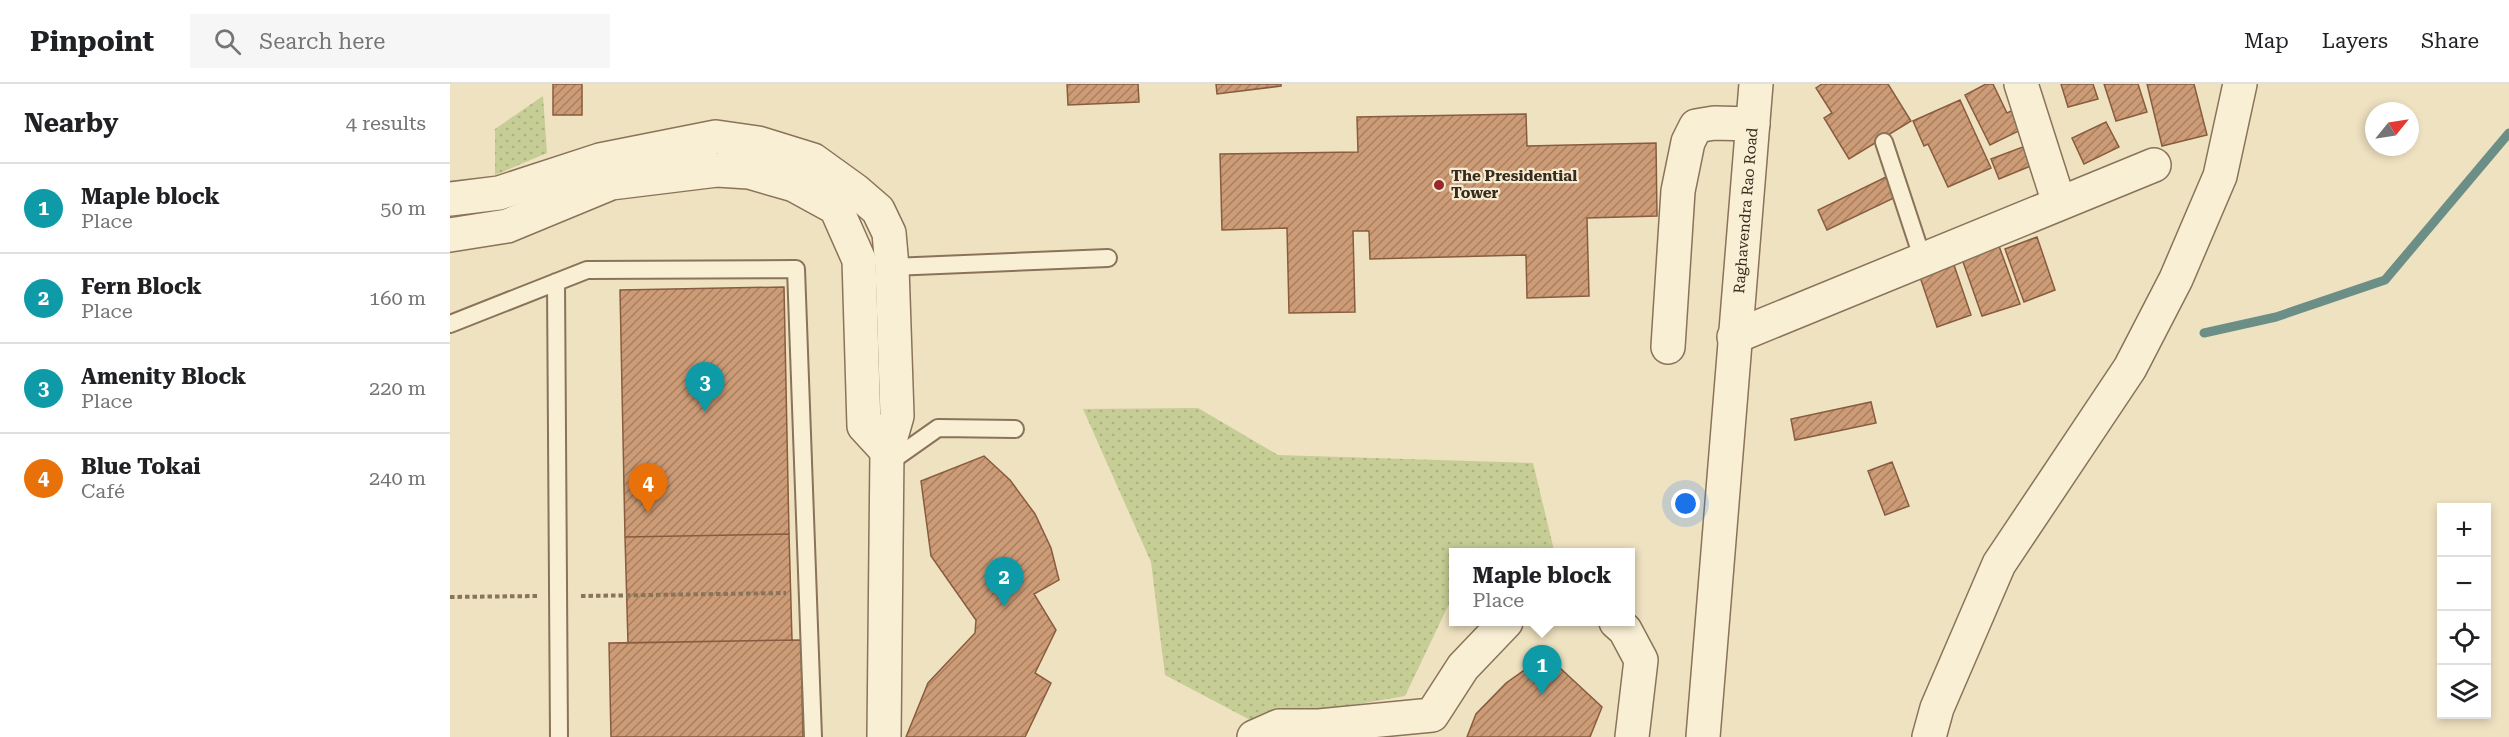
<!DOCTYPE html>
<html lang="en">
<head>
<meta charset="utf-8">
<style>
	:root { --surface:#fff; --page:#f6f6f6; --text:#202124; --muted:#757577; --line:#e0e0e0; --accent:#db2777 }
	body { margin:0; font-family:"Roboto Serif",serif; background:var(--page); color:var(--text) }
	.controls { position:absolute; right:18px; bottom:18px; display:grid; overflow:hidden; border-radius:0px; box-shadow:0 3px 9px #0003 }
	.controls button { width:54px; height:54px; display:grid; place-items:center; padding:0; border:0; border-bottom:2px solid var(--line); background:var(--surface); color:var(--text); font:30px sans-serif }
	.compass { position:absolute; left:1915px; top:18px; width:54px; height:54px; border-radius:50%; background:var(--surface); box-shadow:0 3px 9px #0003; rotate:60deg }
	.you { position:absolute; left:1236px; top:420px; width:21px; height:21px; margin:-15px; border:4px solid #fff; border-radius:50%; background:#1a73e8; box-shadow:0 0 0 9px #1a73e833 }
	.badge { display:grid; place-items:center; width:39px; height:39px; border-radius:50%; background:var(--accent); color:#fff; font-size:20px; font-weight:700 }
	.pin { position:absolute; translate:-50% -50px; filter:drop-shadow(0 2px 3px #0008) }
	.pin::after { content:''; position:absolute; top:32px; width:21px; height:18px; background:inherit; clip-path:polygon(0 0,100% 0,50% 100%) }
	.popup { position:absolute; left:999px; top:464px; width:186px; height:78px; box-sizing:border-box; display:grid; place-content:center; border-radius:0px; background:var(--surface); filter:drop-shadow(0 2px 4px #0005); font-size:20px; white-space:nowrap; color:var(--muted) }
	.popup b { font-size:22px; color:var(--text) }
	.popup::after { content:''; position:absolute; left:50%; top:100%; margin-left:-12px; border:12px solid transparent; border-top-color:var(--surface) }
	.list { margin:0; padding:0; list-style:none }
	h2 { display:flex; justify-content:space-between; align-items:center; height:78px; margin:0; padding:0 24px; font-size:26px }
	h2 small { font-size:20px; font-weight:400; color:var(--muted) }
	.list li { display:grid; grid-template-columns:39px 1fr auto; gap:18px; align-items:center; box-sizing:border-box; height:90px; padding:0 24px; border-top:2px solid var(--line) }
	.list b { display:block; font-size:22px; white-space:nowrap }
	.list p { margin:0; font-size:20px; white-space:nowrap; color:var(--muted) }
	.list em { font-size:20px; font-style:normal; color:var(--muted) }
	.icon { flex:none; width:33px; height:33px; fill:none; stroke:currentColor; stroke-width:2; stroke-linecap:round; stroke-linejoin:round }
	.map { position:relative; flex:none; width:2059px; height:653px; overflow:hidden }
	header { display:flex; align-items:center; gap:36px; box-sizing:border-box; height:84px; padding:0 30px; background:var(--surface); border-bottom:2px solid var(--line) }
	header strong { font-size:28px }
	nav { display:flex; gap:33px; margin-inline-start:auto; font-size:21px }
	.search { width:420px; height:54px; background:var(--page); display:flex; align-items:center; gap:15px; box-sizing:border-box; padding:0 21px; border-radius:0px; color:var(--muted); font-size:22px }
	main { display:flex }
	aside { flex:1; background:var(--surface) }
	.map>svg:first-child { display:block }
	.green { fill:url(#green-dots) }
	.lines { fill:none; stroke-linecap:round; stroke-linejoin:round }
	.stream { stroke:#6b8f87; stroke-width:9 }
	.building { fill:url(#building-hatch); stroke:#885c3e; stroke-width:1.5 }
	.lane-casing { stroke:#897359; stroke-width:20 }
	.street-casing { stroke:#897359; stroke-width:36 }
	.path { stroke:#897359; stroke-width:4; stroke-dasharray:4.5 3; stroke-linecap:butt }
	.lane { stroke:#f9efd5; stroke-width:16 }
	.street { stroke:#f9efd5; stroke-width:33 }
	.poi-dot { fill:#992828; stroke:#f6ecd1; stroke-width:2 }
	.labels { text-anchor:middle; dominant-baseline:central; stroke-width:4.5; stroke-linejoin:round; paint-order:stroke }
	.poi-label { font-size:15px; font-weight:bold; fill:#382a1d; stroke:#f6ecd1; text-anchor:start }
	.street-label { font-size:15px; fill:#382a1d; stroke:#f6ecd1 }
</style>
</head>
<body>
<header>
<strong>Pinpoint</strong>
<div class="search"><svg class="icon" aria-label="search" viewBox="0 0 24 24"><circle cx="10" cy="10" r="6"/><path d="M15 15l6 6"/></svg>Search here</div>
<nav><a>Map</a><a>Layers</a><a>Share</a></nav>
</header>
<main>
<aside>
<h2>Nearby<small>4 results</small></h2>
<ul class="list">
<li><span class="badge" style="background:#0f9aa8">1</span><div><b>Maple block</b><p>Place</p></div><em>50 m</em></li>
<li><span class="badge" style="background:#0f9aa8">2</span><div><b>Fern Block</b><p>Place</p></div><em>160 m</em></li>
<li><span class="badge" style="background:#0f9aa8">3</span><div><b>Amenity Block</b><p>Place</p></div><em>220 m</em></li>
<li><span class="badge" style="background:#e8710a">4</span><div><b>Blue Tokai</b><p>Café</p></div><em>240 m</em></li>
</ul>
</aside>
<div class="map">
<svg width="2059" height="653" viewBox="0 0 2059 653">
	<defs>
		<pattern id="green-dots" width="8" height="8" patternUnits="userSpaceOnUse" patternTransform="scale(1.5)"><rect width="8" height="8" fill="#c6cd95"/><path d="M2 2h.1M6 6h.1" fill="none" stroke="#abb080" stroke-width="1.8" stroke-linecap="round"/></pattern>
		<pattern id="building-hatch" width="6" height="6" patternUnits="userSpaceOnUse" patternTransform="scale(1.5)"><rect width="6" height="6" fill="#cd9c77"/><path d="M-1 1l2-2M0 6l6-6M5 7l2-2" fill="none" stroke="#a77f61"/></pattern>
	</defs>
	<rect width="100%" height="100%" fill="#efe2c1"/>
	<!-- green -->
	<path class="green" d="M93,12L97,69L45,91V45Z
		M748,324L828,371L1083,379L1104,466L1099,468H1004L1003,520L998,522L955,612L804,638L715,591L701,478L633,325Z"/>
	<g class="lines">
		<!-- stream -->
		<path class="stream" d="M1754,249L1826,233L1935,196L2059,49"/>
	</g>
	<!-- building -->
	<path class="building" d="M103,0H132V31H103Z
		M617,0H688L689,18L618,21Z
		M766,0H831V2L767,10Z
		M1372,0H1438L1461,37L1399,75L1374,34L1382,29L1366,4Z
		M1536,0H1543L1557,29L1574,21L1583,40L1540,61L1515,11Z
		M1611,0H1643L1648,15L1618,23Z
		M1654,0H1688L1697,28L1666,37Z
		M1697,0H1744L1757,51L1712,62Z
		M1510,16L1541,84L1498,103L1478,60L1474,62L1463,37Z
		M1076,30L1077,62L1206,59L1207,132L1137,134L1139,212L1077,214L1076,171L920,175L919,147H903L905,228L839,229L837,144L772,146L770,70L908,68L907,33Z
		M1656,38L1669,63L1634,80L1622,54Z
		M1586,58L1593,77L1549,95L1541,75Z
		M1436,93L1446,113L1377,146L1368,126Z
		M1587,153L1605,206L1574,218L1555,165Z
		M1549,162L1570,220L1532,232L1512,175Z
		M1504,181L1521,231L1487,243L1470,193Z
		M334,203L339,450L175,453L170,206Z
		M1421,318L1426,339L1345,356L1341,335Z
		M534,372L560,396L585,430L601,464L609,496L584,510L606,546L585,589L601,599L575,653H456L478,599L525,549L526,536L481,472L471,397Z
		M1442,378L1459,422L1435,431L1418,387Z
		M339,450L342,556L178,559L175,453Z
		M351,556L353,653H161L159,559Z
		M1096,571L1152,623L1140,653H1017L1026,630L1056,599Z"/>
	<g class="lines">
		<defs>
			<path id="lane" d="M1434,58L1473,176
				M442,183L658,174
				M106,198L109,653
				M0,240L137,186L346,185L363,653
				M437,380L488,344L565,345"/>
			<g id="street">
				<path d="M1571,0L1609,119"/>
				<path d="M0,115L49,109L150,76L266,53L308,59L363,76L406,107L428,126L439,149L442,183L447,332L437,367L434,653"/>
				<path d="M0,151L57,142L161,99L267,86L299,88L344,101L386,124L409,176L414,342L437,367"/>
				<path d="M1284,253L1704,81"/>
				<path d="M1218,263L1228,107L1238,58L1246,42L1264,39L1303,40"/>
				<path d="M1166,538L1175,546L1191,576L1182,653"/>
				<path d="M804,653L829,642H869L982,631L1013,583L1056,538"/>
				<path id="s1" d="M1253,653L1306,0"/>
				<path d="M1479,653L1487,624L1549,480L1680,284L1726,195L1770,92L1790,0"/>
			</g>
		</defs>
		<!-- lane casing -->
		<use href="#lane" class="lane-casing"/>
		<!-- street casing -->
		<use href="#street" class="street-casing"/>
		<!-- path -->
		<path class="path" d="M131,512L336,509
			M0,513L87,512"/>
		<!-- lane -->
		<use href="#lane" class="lane"/>
		<!-- street -->
		<use href="#street" class="street"/>
	</g>
	<!-- markers -->
	<circle class="poi-dot" cx="989" cy="101" r="6"/>
	<g class="labels">
		<!-- poi labels -->
		<g class="poi-label">
			<text x="1001" y="92">The Presidential<tspan x="1001" dy="17">Tower</tspan></text>
		</g>
		<!-- street labels -->
		<g class="street-label">
			<text stroke="none"><textPath href="#s1" startOffset="528">Raghavendra Rao Road</textPath></text>
		</g>
	</g>
</svg>
<div class="controls">
<button>+</button>
<button>−</button>
<button><svg class="icon" aria-label="locate" viewBox="0 0 24 24"><circle cx="12" cy="12" r="6"/><path d="M12 2v4M12 18v4M2 12h4M18 12h4"/></svg></button>
<button><svg class="icon" aria-label="layers" viewBox="0 0 24 24"><path d="M12 4l9 5-9 5-9-5zM3 14l9 5 9-5"/></svg></button>
</div>
<svg class="compass" viewBox="-18 -18 36 36"><path d="M0-13l5 13h-10z" fill="#e53935"/><path d="M0 13l5-13h-10z" fill="#757577"/></svg>
<div class="you"></div>
<div class="pin badge" style="left:1092px;top:611px;background:#0f9aa8">1</div>
<div class="popup"><b>Maple block</b>Place</div>
<div class="pin badge" style="left:554px;top:523px;background:#0f9aa8">2</div>
<div class="pin badge" style="left:255px;top:328px;background:#0f9aa8">3</div>
<div class="pin badge" style="left:198px;top:429px;background:#e8710a">4</div>
</div>
</main>
</body>
</html>
